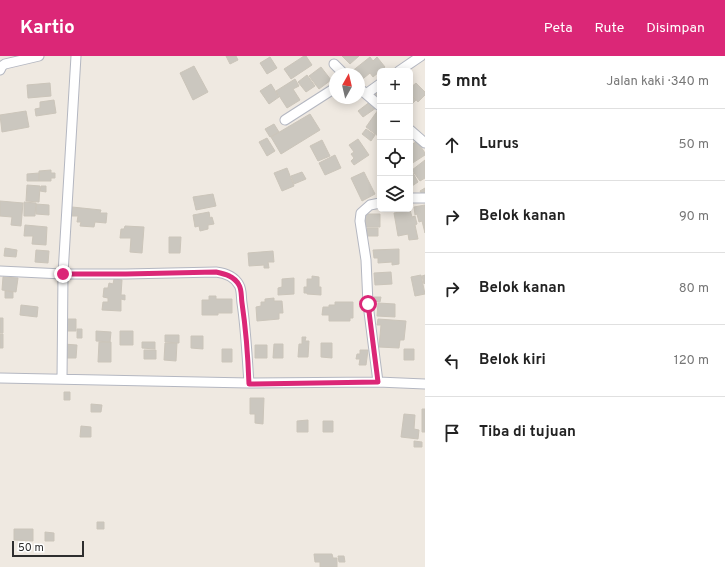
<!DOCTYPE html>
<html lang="id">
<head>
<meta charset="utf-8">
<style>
	:root { --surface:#fff; --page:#f2f2f2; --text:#222; --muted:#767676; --line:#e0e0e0; --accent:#db2777 }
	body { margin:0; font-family:Overpass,sans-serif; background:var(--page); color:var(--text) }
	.controls { position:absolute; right:12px; top:12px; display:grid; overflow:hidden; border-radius:6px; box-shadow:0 2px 10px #0003 }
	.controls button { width:36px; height:36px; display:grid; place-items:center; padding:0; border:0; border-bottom:1px solid var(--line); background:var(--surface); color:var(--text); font:20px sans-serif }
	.compass { position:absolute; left:329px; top:12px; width:36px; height:36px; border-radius:50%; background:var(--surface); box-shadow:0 2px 10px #0003; rotate:8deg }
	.scale { position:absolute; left:12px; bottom:10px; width:72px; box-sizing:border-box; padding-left:4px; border:2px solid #2e2e2e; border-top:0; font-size:11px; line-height:14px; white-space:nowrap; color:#2e2e2e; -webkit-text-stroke:3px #fff; paint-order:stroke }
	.stop { position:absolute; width:12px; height:12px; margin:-9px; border:3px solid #db2777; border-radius:50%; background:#fff }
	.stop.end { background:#db2777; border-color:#fff; box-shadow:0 1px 4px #0008 }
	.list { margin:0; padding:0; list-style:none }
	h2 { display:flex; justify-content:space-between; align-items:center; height:52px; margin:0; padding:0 16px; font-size:17px }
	h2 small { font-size:13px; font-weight:400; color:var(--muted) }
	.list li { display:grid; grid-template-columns:26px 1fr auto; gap:12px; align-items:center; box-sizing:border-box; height:72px; padding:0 16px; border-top:1px solid var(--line) }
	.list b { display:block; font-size:15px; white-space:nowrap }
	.list em { font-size:13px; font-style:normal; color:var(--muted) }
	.icon { flex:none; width:22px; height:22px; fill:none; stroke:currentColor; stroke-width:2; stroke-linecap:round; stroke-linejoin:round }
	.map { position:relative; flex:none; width:425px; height:511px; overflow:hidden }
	header { display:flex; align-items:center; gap:24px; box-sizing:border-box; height:56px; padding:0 20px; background:var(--accent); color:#fff }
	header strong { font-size:19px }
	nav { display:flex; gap:22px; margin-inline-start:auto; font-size:14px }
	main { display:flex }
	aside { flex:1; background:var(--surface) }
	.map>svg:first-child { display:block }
	.building { fill:#cbc7bf; stroke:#cbc5ba }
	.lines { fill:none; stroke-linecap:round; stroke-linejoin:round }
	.minor-casing { stroke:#b4b7c1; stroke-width:11 }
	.minor { stroke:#fff; stroke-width:9 }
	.route { stroke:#db2777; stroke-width:5 }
</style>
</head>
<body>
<header>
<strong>Kartio</strong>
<nav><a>Peta</a><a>Rute</a><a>Disimpan</a></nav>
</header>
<main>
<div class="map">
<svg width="425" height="511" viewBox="0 0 425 511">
	<rect width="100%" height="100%" fill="#efe9e1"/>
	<!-- building -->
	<path class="building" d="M226,0H236L238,4L230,8Z
		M304,0H306L312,9L291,23L284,13Z
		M342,0H359L350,8Z
		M270,1L277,12L267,18L260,7Z
		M370,1L373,5L377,1L385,11L373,21L370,17L359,26V18H353L351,16Z
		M194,10L208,36L193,44L180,17Z
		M321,11L331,24L319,33L309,20Z
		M307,19L315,30L306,36L298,26Z
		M295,23L299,30L293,33L300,44L287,52L276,35Z
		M50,27L51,40L28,42L27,29Z
		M416,27L425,36V39L418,46L410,37V32Z
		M271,28L279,41L269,48L260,35Z
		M380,33V42L377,44L372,37Z
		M410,38L416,44L410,50Z
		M54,44L56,57L36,60L35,53L40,52V46Z
		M371,45L376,52L363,61L358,55Z
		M378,54L380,55V77L378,80L366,71Z
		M26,55L29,71L2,76L0,59Z
		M310,58L320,74L281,98L271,81Z
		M274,68L279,76L270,81L265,73Z
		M366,73L375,79L371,85L362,78Z
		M267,82L275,95L267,100L259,86Z
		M358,83L369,99L354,109L351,105L354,102L351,98L354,96L349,89Z
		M322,84L330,100L318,105L310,90Z
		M417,85L425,97V99L411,108L410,106V90Z
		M335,99L341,112L325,119L319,107Z
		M425,104V122L420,125L412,114Z
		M287,112L294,130L282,135L274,117Z
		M51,114V117H55V122H51V125H39V115Z
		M302,116L306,123L294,128L291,120Z
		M364,116L375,138L362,145L351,122Z
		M39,117V125H27V118Z
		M413,117L418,126L412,130L410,127V119Z
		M27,129L40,130L39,146L26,145Z
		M41,130H46V136L40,135Z
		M425,132V138L423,140L420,135Z
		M213,138L216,150L196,154L193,141Z
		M0,145L23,147L21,170L11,169L12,161L0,160Z
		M24,146L36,147L35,160H24Z
		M36,148L49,149V159L36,158Z
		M425,149V177L422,165L419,166L417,158L415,159L414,151Z
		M72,151L101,154L100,157H107L106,167L95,166L94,171L80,170L81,166H77L78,160H72Z
		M410,154L412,161L415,160L417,168L415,169L418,183L409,184L408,178L398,180L394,157Z
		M209,156L210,162L212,161L214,168L208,169V173L200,175L199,170L195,171L193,159Z
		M365,158H380V171H365Z
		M25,169L47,171L46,189L32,188L33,180H24Z
		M125,170L144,171L142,197L130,196L131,182H120L121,173H124Z
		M367,172H378V180H367Z
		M169,181H181L180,197H169Z
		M5,192L17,194L16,201L4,200Z
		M399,193V208L392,209V206L378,207V202H374L373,194Z
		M36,194L49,195L48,207L35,206Z
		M273,195L274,206H268L269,212H264V209L249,210L248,197Z
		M391,216L392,228L375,229L374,217Z
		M421,219L425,238L415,240L411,221Z
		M425,219V227L424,228L422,220Z
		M312,220L319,221V231H321V239L307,238V237H304V231H307V223H312Z
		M3,221L18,222L16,236L2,234Z
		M294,222V238L278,239V232L282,231V223Z
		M114,223L122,224L121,239H125V244L121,243V255L102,254L103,246H108V242L103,241L104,232H108L109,227L113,228Z
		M5,235L13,236V242H5Z
		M209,240H216V243H232V257H218V259H202V244H209Z
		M371,241H381L380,246L370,245Z
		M274,242V245H282L283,257H279V263L257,265L256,251L261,250V246H265V243Z
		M335,246H353V262H350V265H329V259H322L323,251H329V249H335Z
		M378,247L395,248V261L377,260Z
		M21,249L38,251L37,261L20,259Z
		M0,262H3V277H0Z
		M65,263H76V275H64Z
		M378,263L406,265L404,284H400L399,292L379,291L381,269H377Z
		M77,273H82V282H77Z
		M96,275L111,276L110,286L96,285Z
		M120,275H133V289H120Z
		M0,278H3V292H0Z
		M165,279H179V287L165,286Z
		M191,280H203V293L191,292Z
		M302,281H306L305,285H309L308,301H298L299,288H302Z
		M99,286H111V306H98Z
		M142,286H155V293L142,292Z
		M165,287H177L176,305L164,304Z
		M321,287H332V302L321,301Z
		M63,288L77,289L76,302H63Z
		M274,288H283V302H273Z
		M255,289H267V302H255Z
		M222,293H232V306H222Z
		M404,293H414V304H404Z
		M144,294H156V303H144Z
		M360,294H368L366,309H359L360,303H356L357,298H360Z
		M64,336H70V344H64Z
		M250,342H264L263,368L255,367V358H250Z
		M91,348L102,349L101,356H91Z
		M422,353H425V376H422Z
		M404,358L415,359L414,373L419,374L418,383L401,381Z
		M308,364V376H297V365Z
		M323,365H333V376H323Z
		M81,370L91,371V381H80Z
		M414,385L422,386V391H414Z
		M97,466H104V473H97Z
		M14,473H33V485L14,484Z
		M45,476L54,477V485H45Z
		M314,498H332L333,502H337V511H320V506H315Z
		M338,500H344L345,506H339Z"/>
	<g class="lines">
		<defs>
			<path id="minor" d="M334,8L344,18
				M0,14L2,10L5,8L39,0
				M399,15L421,0
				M359,32L380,50
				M366,38L380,28
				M285,64L335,32
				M410,74L425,87
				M410,142H425
				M0,215L63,218H126L216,216C225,217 234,220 239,229C242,234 241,241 242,247C246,274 247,301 249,327
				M0,322L249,327L378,326L425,328
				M62,323L63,218L76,0
				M378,326L368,248L366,204L360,165L361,157L370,149L380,147"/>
		</defs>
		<!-- minor casing -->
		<use href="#minor" class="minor-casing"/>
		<!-- minor -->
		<use href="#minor" class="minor"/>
	</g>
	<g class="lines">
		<!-- route -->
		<path class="route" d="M63,218H126L216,216C225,218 234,220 239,229C242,234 241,241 242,247C246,274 248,301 249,328L378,326L368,248"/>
	</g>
</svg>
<div class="controls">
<button>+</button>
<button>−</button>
<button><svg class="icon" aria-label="locate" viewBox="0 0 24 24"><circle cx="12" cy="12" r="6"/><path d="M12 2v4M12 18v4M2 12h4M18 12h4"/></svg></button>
<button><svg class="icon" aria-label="layers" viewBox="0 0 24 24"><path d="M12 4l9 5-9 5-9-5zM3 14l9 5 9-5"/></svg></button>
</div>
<svg class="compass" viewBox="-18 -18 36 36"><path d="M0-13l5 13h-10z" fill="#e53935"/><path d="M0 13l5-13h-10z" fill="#767676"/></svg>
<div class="scale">50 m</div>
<div class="stop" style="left:368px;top:248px"></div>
<div class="stop end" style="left:63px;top:218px"></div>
</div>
<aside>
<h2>5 mnt<small>Jalan kaki · 340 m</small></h2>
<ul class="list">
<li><svg class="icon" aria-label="ahead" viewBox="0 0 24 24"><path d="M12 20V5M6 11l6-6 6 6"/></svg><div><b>Lurus</b></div><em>50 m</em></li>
<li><svg class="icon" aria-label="right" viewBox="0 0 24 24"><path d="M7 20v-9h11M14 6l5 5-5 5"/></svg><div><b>Belok kanan</b></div><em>90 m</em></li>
<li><svg class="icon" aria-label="right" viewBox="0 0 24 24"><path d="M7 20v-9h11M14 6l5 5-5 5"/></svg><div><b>Belok kanan</b></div><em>80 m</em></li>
<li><svg class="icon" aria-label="left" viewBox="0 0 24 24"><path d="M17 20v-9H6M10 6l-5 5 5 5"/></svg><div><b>Belok kiri</b></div><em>120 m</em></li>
<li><svg class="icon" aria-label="arrive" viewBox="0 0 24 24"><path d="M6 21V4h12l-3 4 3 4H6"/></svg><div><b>Tiba di tujuan</b></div></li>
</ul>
</aside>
</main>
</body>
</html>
